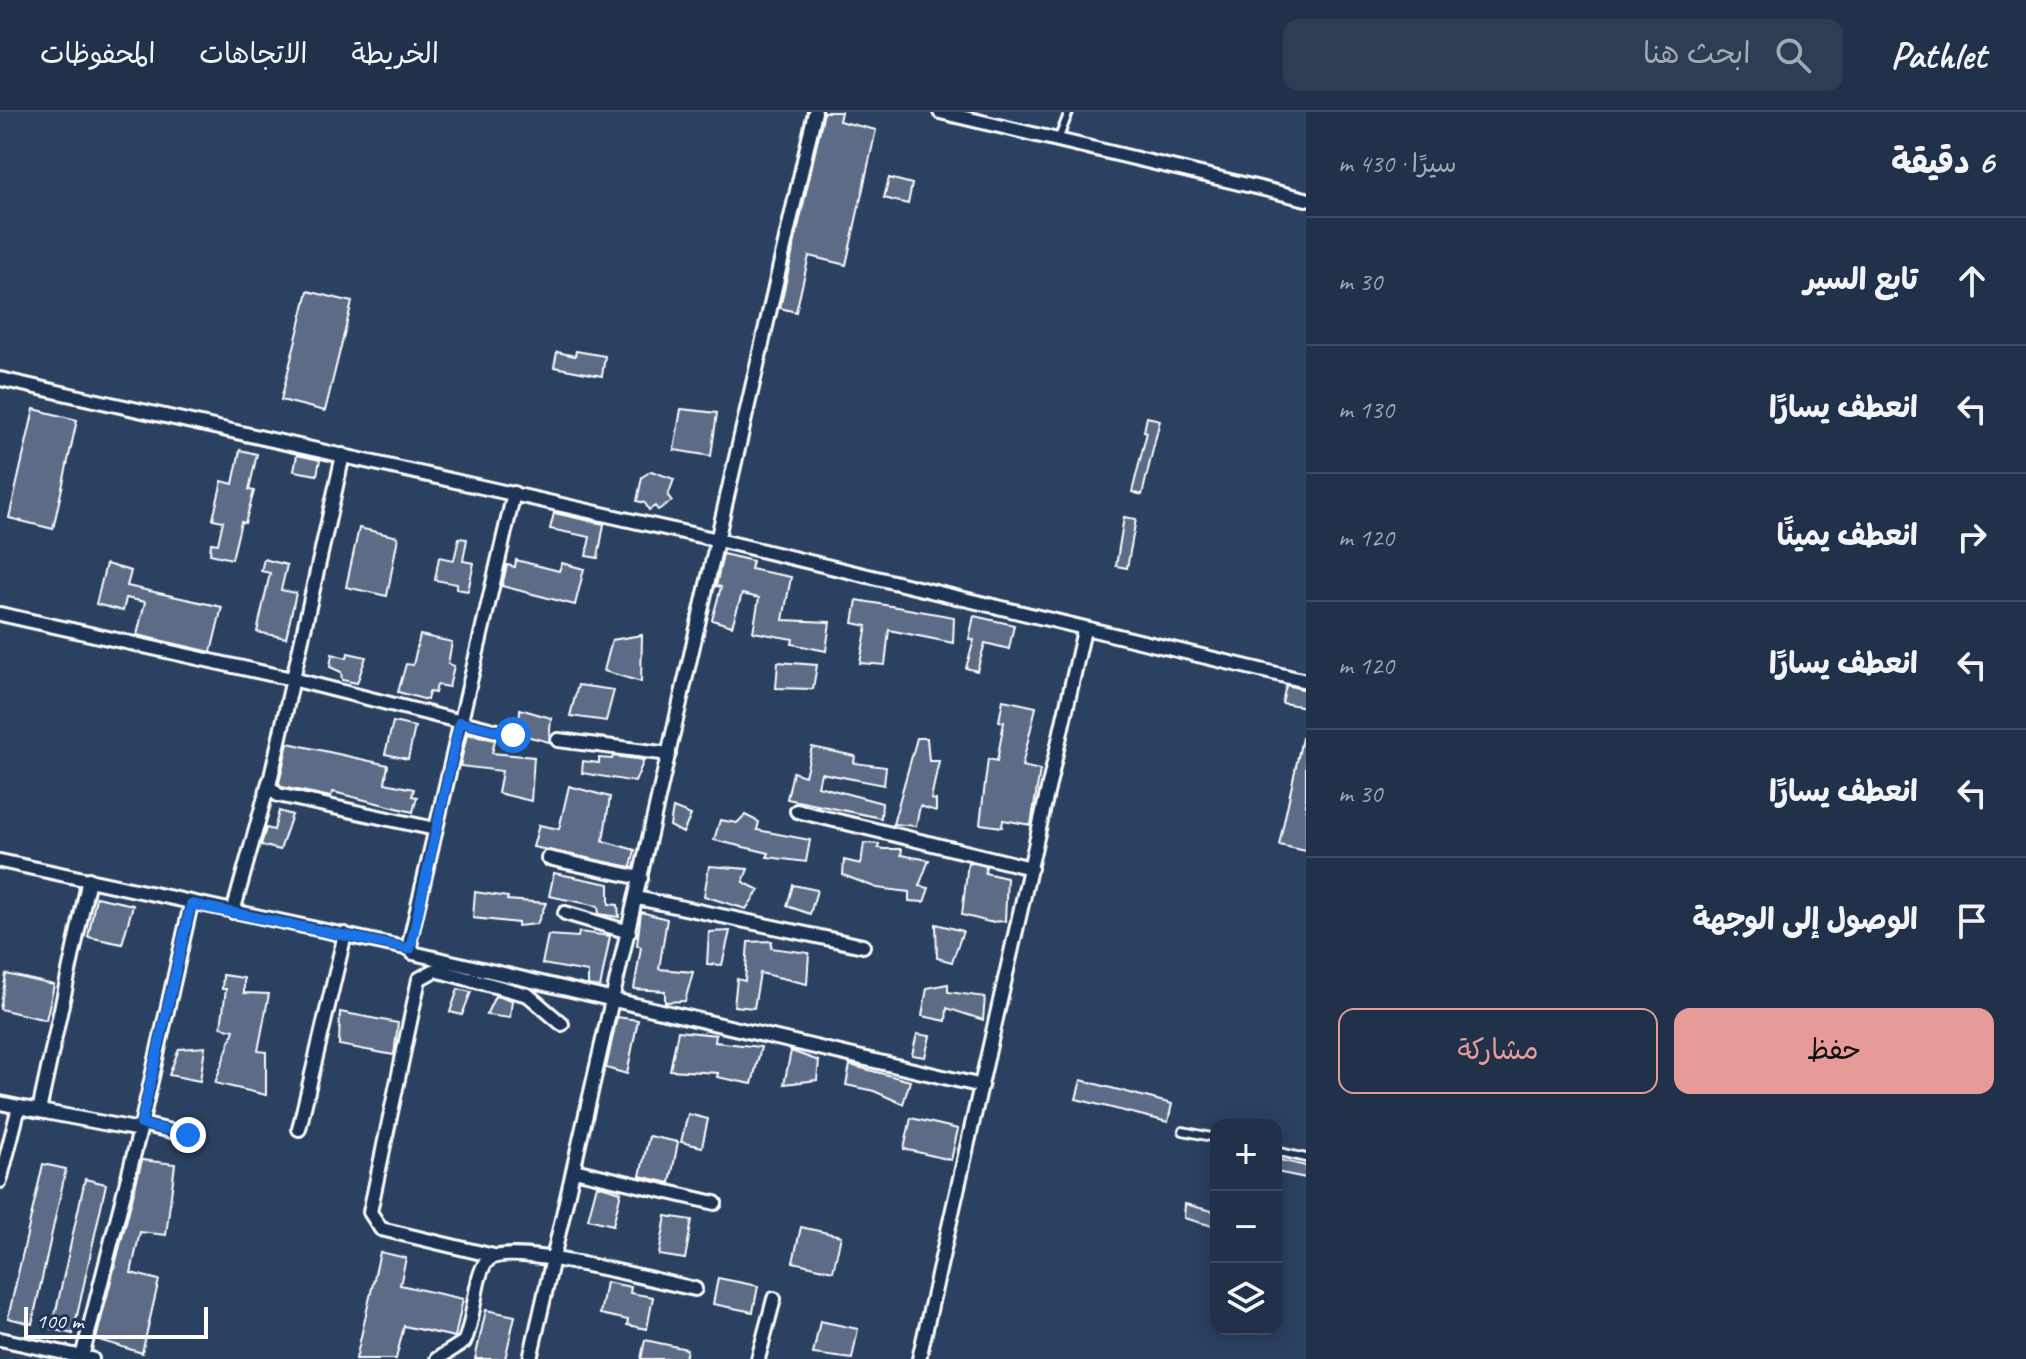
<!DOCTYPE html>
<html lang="ar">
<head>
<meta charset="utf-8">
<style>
	:root { --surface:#203149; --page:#2d3d53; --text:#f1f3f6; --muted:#a2a9b4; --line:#3d4c61; --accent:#e69b98 }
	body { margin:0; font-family:Caveat,"Playpen Sans Arabic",sans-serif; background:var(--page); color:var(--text); direction:rtl }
	.controls { position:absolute; right:24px; bottom:24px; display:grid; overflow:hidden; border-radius:16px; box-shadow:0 4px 20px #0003 }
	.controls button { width:72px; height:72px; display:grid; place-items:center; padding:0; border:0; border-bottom:2px solid var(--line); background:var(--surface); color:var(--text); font:40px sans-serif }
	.scale { position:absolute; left:24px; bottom:20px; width:184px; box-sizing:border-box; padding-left:8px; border:4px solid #fff; border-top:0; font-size:22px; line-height:28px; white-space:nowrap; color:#fff; -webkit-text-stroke:6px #1d3557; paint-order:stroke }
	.stop { position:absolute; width:24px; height:24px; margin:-18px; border:6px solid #1a73e8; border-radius:50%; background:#fff }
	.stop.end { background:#1a73e8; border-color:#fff; box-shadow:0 2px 8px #0008 }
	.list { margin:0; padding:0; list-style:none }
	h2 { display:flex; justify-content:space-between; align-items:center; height:104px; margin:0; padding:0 32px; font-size:34px }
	h2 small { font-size:26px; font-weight:400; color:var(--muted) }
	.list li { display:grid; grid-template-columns:52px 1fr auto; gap:24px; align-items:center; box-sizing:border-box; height:128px; padding:0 32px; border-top:2px solid var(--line) }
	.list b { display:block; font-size:30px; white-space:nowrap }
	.list em { font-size:26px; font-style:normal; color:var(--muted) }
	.actions { display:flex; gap:16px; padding:24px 32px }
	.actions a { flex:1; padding:18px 0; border:2px solid var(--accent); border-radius:16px; text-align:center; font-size:28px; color:var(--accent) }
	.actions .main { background:var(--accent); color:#111 }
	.icon { flex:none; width:44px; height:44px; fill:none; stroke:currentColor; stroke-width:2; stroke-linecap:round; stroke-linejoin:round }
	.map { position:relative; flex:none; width:1306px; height:1247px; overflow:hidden; direction:ltr }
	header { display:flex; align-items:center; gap:48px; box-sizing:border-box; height:112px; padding:0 40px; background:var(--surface); border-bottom:2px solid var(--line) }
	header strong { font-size:38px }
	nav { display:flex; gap:44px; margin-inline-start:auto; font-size:28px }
	.search { width:560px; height:72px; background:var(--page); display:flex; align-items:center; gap:20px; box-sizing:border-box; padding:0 28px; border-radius:16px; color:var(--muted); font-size:30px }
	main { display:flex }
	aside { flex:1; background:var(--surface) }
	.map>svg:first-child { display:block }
	.building { fill:#5b6c86; stroke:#fff; stroke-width:2 }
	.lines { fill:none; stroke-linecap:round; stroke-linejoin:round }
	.service-casing { stroke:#fff; stroke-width:12 }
	.minor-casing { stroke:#fff; stroke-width:18 }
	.service { stroke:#1d3557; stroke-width:6 }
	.minor { stroke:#1d3557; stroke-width:12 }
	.route { stroke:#1a73e8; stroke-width:10 }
</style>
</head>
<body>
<header>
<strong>Pathlet</strong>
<div class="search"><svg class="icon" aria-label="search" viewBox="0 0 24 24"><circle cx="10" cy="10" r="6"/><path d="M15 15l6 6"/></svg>ابحث هنا</div>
<nav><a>الخريطة</a><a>الاتجاهات</a><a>المحفوظات</a></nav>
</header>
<main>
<aside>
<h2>6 دقيقة<small>سيرًا · 430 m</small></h2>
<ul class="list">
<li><svg class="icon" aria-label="ahead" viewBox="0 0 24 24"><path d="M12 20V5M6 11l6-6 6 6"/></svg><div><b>تابع السير</b></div><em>30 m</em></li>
<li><svg class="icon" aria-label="left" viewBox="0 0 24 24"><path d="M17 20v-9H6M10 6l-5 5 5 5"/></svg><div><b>انعطف يسارًا</b></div><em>130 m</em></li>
<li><svg class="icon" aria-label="right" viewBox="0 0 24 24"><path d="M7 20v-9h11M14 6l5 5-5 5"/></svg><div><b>انعطف يمينًا</b></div><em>120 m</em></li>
<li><svg class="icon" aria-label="left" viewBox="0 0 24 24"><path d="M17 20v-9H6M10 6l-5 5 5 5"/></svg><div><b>انعطف يسارًا</b></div><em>120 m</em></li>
<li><svg class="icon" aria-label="left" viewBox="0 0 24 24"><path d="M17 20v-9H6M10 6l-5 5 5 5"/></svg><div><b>انعطف يسارًا</b></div><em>30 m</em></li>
<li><svg class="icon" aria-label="arrive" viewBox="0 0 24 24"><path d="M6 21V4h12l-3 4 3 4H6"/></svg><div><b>الوصول إلى الوجهة</b></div></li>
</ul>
<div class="actions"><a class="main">حفظ</a><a>مشاركة</a></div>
</aside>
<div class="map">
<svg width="1306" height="1247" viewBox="0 0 1306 1247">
	<rect width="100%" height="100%" fill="#2a4161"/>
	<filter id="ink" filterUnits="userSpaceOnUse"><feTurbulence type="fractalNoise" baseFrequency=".0125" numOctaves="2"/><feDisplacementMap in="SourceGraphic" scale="16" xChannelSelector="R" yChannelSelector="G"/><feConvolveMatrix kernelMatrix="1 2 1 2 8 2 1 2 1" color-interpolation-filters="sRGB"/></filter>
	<g filter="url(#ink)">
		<!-- building -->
		<path class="building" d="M824,0H841L839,9L876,18L846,153L809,144L796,200L780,196Z
			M889,66L912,72L908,92L884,86Z
			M308,179L352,190L325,299L281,288Z
			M576,239L605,244L602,264L554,255L557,240L575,244Z
			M34,297L77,308L53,417L9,406Z
			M681,297L717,301L711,344L674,338Z
			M1147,305L1160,308L1142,383L1132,380L1147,320L1144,319Z
			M240,338L257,342L249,378L254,379L251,390L245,411L241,410L232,447L210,442L211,431L218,432L223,409L213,407L222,369L233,372Z
			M297,343L320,348L317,363L294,359Z
			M651,359L674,367L668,384L672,389L658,398L655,394L649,398L645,391L637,389L642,365Z
			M554,401L604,412L598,446L586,444L590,425L550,417Z
			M1124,405L1136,407L1127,456L1116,454Z
			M359,416L398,425L387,484L346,475Z
			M459,426L467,427L463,449L474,451L468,479L456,477L457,472L435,468L439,445L454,448Z
			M723,442L753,449L751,457L791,465L783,508L830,510L826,539L792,532L793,527L753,520L759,486L742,482L732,514L712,508L721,475L716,474Z
			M264,447L287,453L281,478L296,481L286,526L257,520L270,461L261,459Z
			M516,448L559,459L562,451L584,457L575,493L502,474L507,453L515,455Z
			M106,452L131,459L127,474L222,495L211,540L137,523L145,490L126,486L123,499L96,492Z
			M857,488L954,505L953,531L889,518L885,553L860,551L867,514L853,511Z
			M974,504L1014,513L1009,537L985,531L977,559L966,556L974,528L969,527Z
			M420,523L452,530L448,552L454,554L449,575L437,573L435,581L429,580L427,588L398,580L406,552L413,553Z
			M642,523L641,570L604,559L612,528Z
			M348,541L366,545L357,571L342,568L341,560L330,555L332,542L347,546Z
			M778,550L817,553L813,577L776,576Z
			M578,573L614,578L606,609L570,604Z
			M1286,573L1306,578V595L1282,591Z
			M1003,588L1036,595L1022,654L1040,658L1031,713L1003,708L1002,715L980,712L988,647L997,649L1004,610L999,609Z
			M520,597L551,606L549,630L522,623L519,616Z
			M393,610L415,615L408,647L385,642Z
			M467,622L495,628L492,641L534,645L531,689L498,681L502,659L460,654Z
			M917,626H927L929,649H939L931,687L936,688V699L920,694L916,714L893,712Z
			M1302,626L1306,627V739L1279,733Z
			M288,631L388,653L385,671L414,677L412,684L417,685L413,700L333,680L331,685L282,675L279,671Z
			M812,635L855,644L854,651L886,655L884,673L821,661L818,674L882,691L881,706L787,687L793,660L805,664Z
			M613,644L644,648L635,670L582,661L583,649L599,651V646L612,647Z
			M569,674L610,685L603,729L635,738L631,755L533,735L539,713L559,717Z
			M673,696L691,703L683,721L670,714Z
			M279,699L292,703L280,738L261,733L266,716L274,718Z
			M745,703L759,710L757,718L810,728L806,750L767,745L769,741L714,728L720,708L737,711Z
			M864,731L879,732L878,736L884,737H902L901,743L929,748L919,774L929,776L924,790L909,789V780L877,776L843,763L844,748L861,752Z
			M968,750L986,754L985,761L1007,766L1005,809L989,810L962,803Z
			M709,754L748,757L743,770L759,778L746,797L704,784Z
			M554,761L609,772V792L618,793L619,805L599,802L598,794L549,784Z
			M793,773L817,778L810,802L787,794Z
			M475,780L508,785L507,788L546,791L537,812L518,814V811L473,806Z
			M96,785L133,793L122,832L88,825Z
			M641,800L667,807L659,857L693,860L685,889L665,890V879L634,877L641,835L637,833Z
			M936,812L963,819L952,850L937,846Z
			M730,819L722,853L707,852L709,820Z
			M579,820L610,824L600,876L588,873V860L542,852L548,823L578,825Z
			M772,829L771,836L809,841L807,872L760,861L754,896L734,894L737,867L745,869L748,830Z
			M6,862L54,873L46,908L0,897Z
			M223,863L244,866V881L269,882L258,939L266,940V983L215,971L234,918L221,915L226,877H222Z
			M948,872V880L985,885L983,908L947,896L946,909L922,904L927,876Z
			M458,877L471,880L462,903L450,900Z
			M495,884L512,888L510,906L486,903Z
			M340,900L398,911L394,943L339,933Z
			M617,905L638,908L627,962L606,956Z
			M678,919L716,923L715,930L761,935L752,972L717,965L718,961L670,958Z
			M917,922L930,924L925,945L912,943Z
			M205,935L200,969L169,963L179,937Z
			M791,939L819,949L817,968L784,972Z
			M850,953L910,969L903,992L874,979L846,973Z
			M1081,968L1172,992L1168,1010L1076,987Z
			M688,1002L708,1007L702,1035L681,1030Z
			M911,1006L958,1017L951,1048L904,1037Z
			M649,1024L678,1030L670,1071L640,1064Z
			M1276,1047L1306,1054V1066L1276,1060Z
			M142,1048L175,1052L166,1123L140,1120L131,1161L159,1168L142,1241L96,1227Z
			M43,1052L66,1057L32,1212L8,1206Z
			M85,1067L106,1072L73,1222L52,1217Z
			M597,1073L621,1080L613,1113L588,1107Z
			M1185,1092L1216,1100V1115L1184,1106Z
			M666,1104L692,1108L685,1147L659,1143Z
			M801,1115L841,1124L833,1159L793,1150Z
			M380,1140L406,1146L400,1173L463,1187L455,1225L404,1214L396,1247H356Z
			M718,1166L758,1174L753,1200L713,1192Z
			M606,1170L631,1175L630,1181L653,1185L647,1217L627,1213L628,1208L600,1202Z
			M486,1198L515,1204L505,1247H475Z
			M820,1209L858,1217L852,1247L813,1242Z
			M645,1228L687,1237L685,1247H641Z"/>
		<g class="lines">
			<defs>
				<path id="service" d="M1058,28L1069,0
					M1183,1019L1216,1026
					M1276,1039L1306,1046"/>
				<path id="minor" d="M940,0L1306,87
					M0,267L718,428L1306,569
					M343,343L269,674L278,683L435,717
					M514,381L410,828L413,841L982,974
					M0,502L292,567L513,623
					M558,628L669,642
					M797,699L1031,756
					M548,746L641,766
					M0,749L410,837
					M637,786L863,834
					M233,800L269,670
					M565,801L629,820
					M0,991L19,995L0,1069
					M19,995L140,1018
					M39,999L89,767
					M141,1012L188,1023
					M299,1017L345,822
					M574,1058L715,1091
					M494,1144L381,1117L370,1100L419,867L435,858L528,883L562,912
					M0,1227L92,1247
					M82,1245L140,1018L191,792
					M437,1247L464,1230C475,1209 474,1161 488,1148C509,1129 662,1170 695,1177
					M530,1247L815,0
					M758,1247L774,1187
					M919,1247L1084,518"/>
			</defs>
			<!-- service casing -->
			<use href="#service" class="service-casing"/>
			<!-- minor casing -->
			<use href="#minor" class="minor-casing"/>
			<!-- service -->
			<use href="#service" class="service"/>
			<!-- minor -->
			<use href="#minor" class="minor"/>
		</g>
	</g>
	<g class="lines" filter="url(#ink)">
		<!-- route -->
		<path class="route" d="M188,1023L141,1012L191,792L410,837L460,610L513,623"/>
	</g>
</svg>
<div class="controls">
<button>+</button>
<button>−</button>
<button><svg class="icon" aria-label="layers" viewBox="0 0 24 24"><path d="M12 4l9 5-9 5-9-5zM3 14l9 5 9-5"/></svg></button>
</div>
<div class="scale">100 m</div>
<div class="stop" style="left:513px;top:623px"></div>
<div class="stop end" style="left:188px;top:1023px"></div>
</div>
</main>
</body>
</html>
